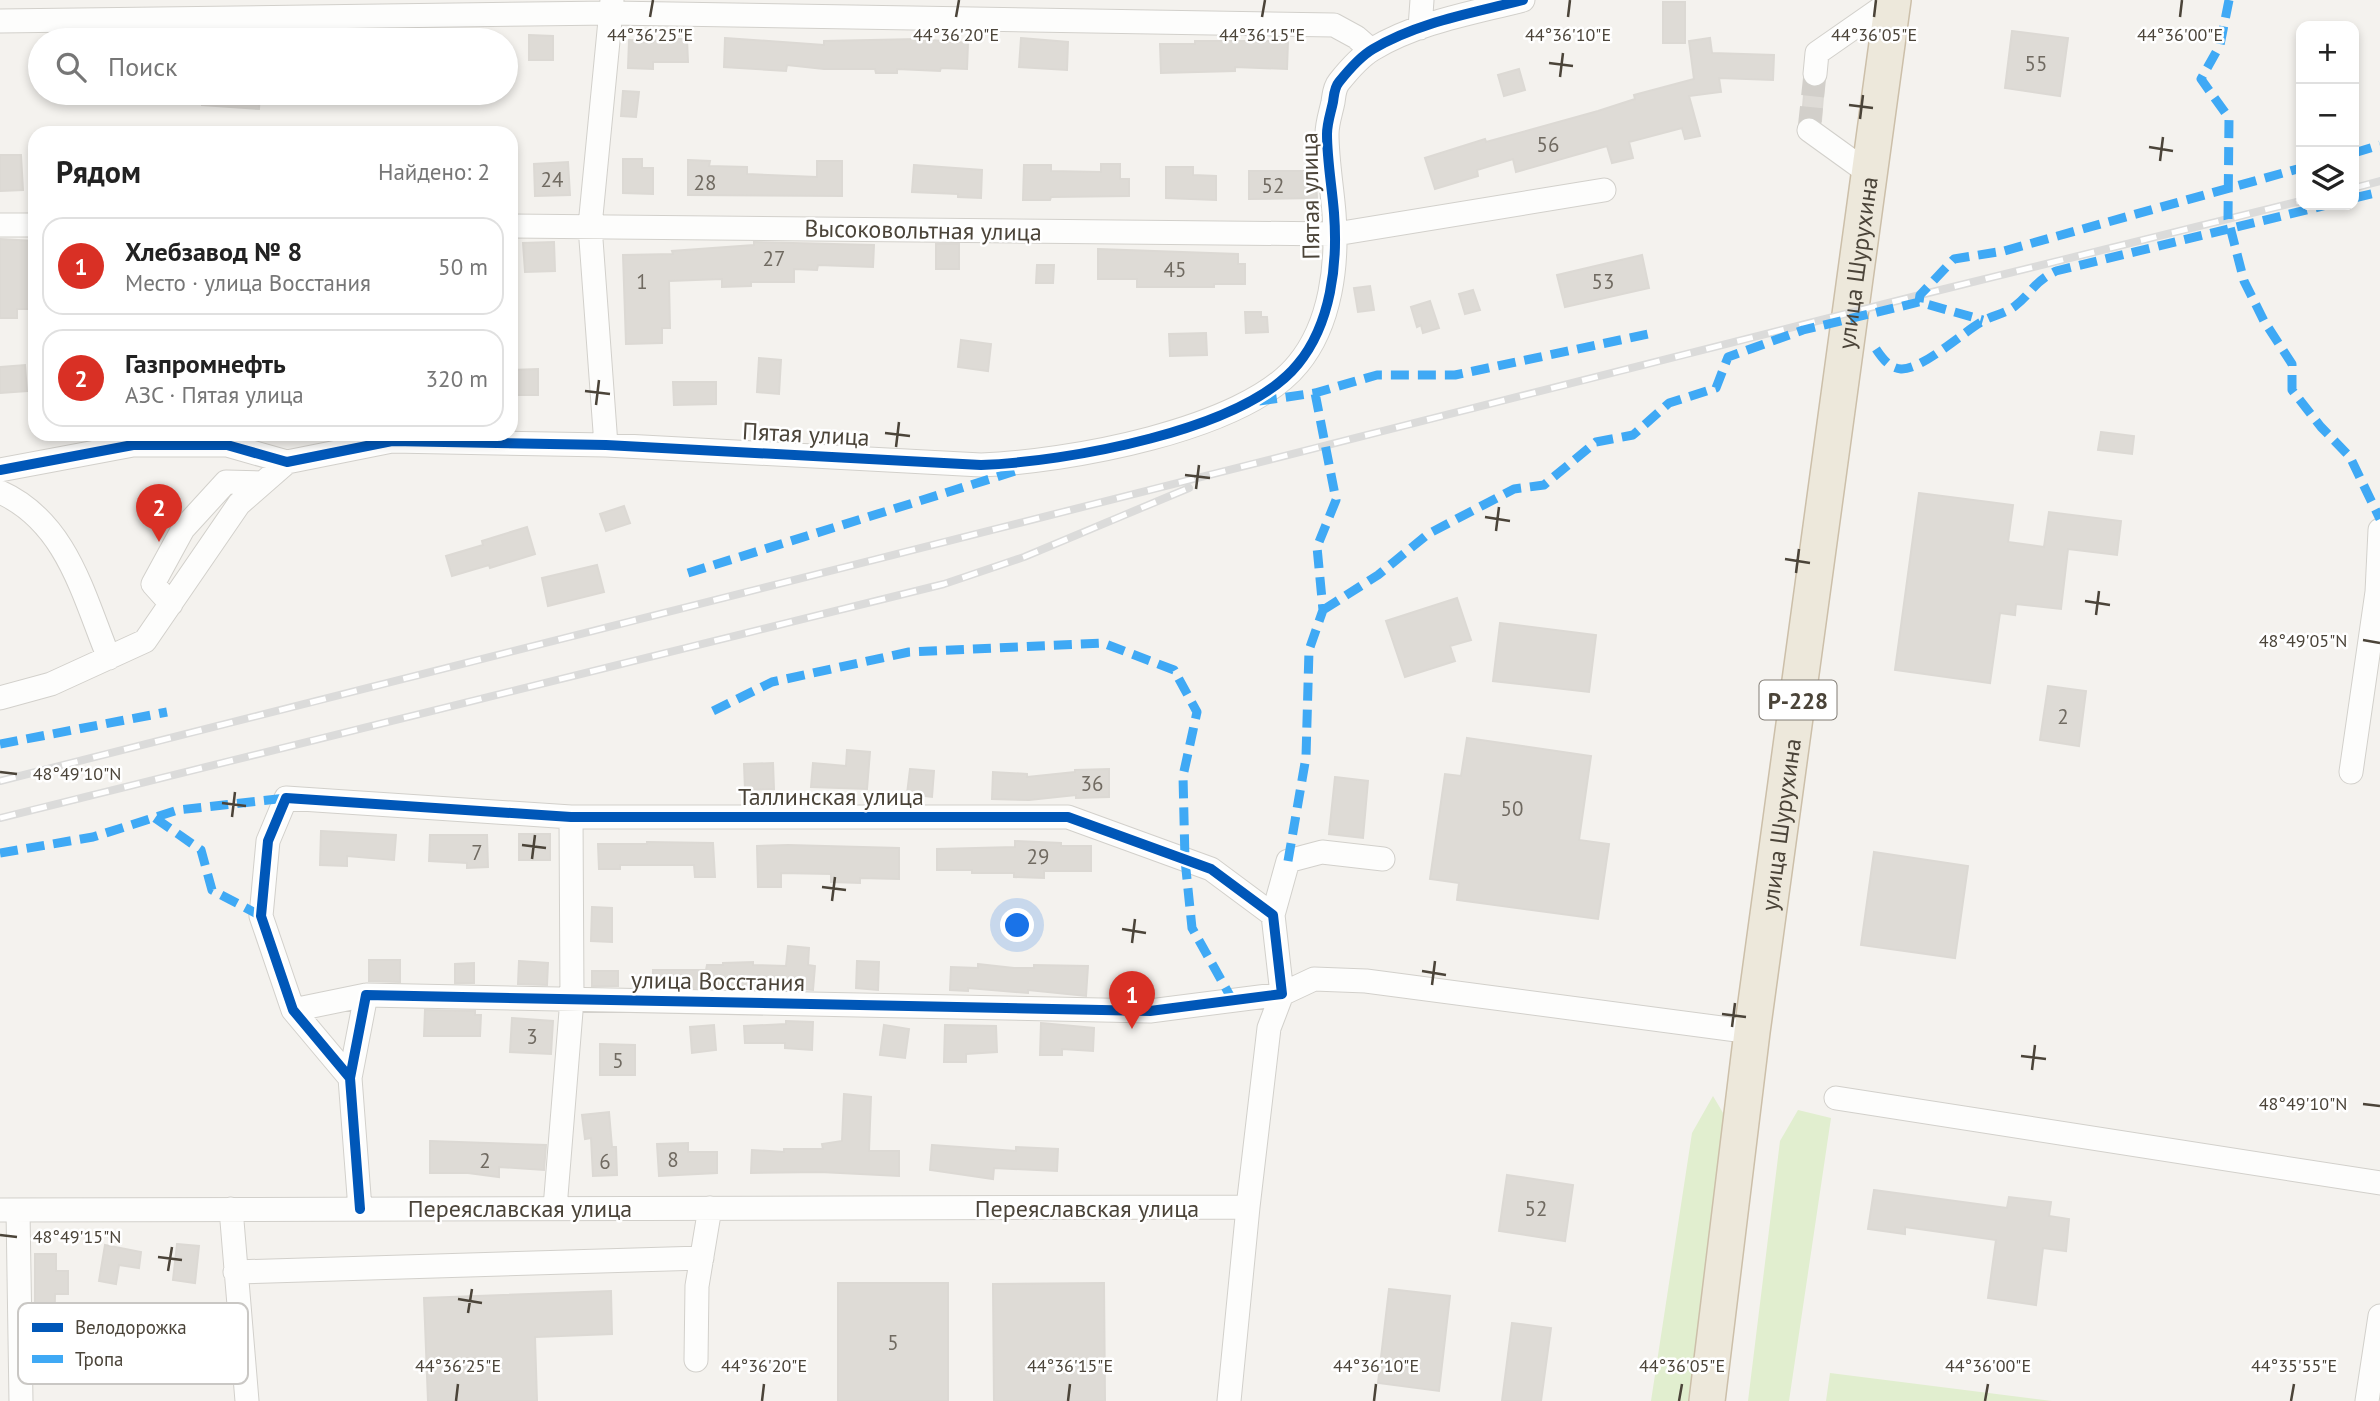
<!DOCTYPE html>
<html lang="ru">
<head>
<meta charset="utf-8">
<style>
	:root { --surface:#fff; --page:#f6f6f6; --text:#222; --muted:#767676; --line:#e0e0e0; --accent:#d93025 }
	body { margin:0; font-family:"PT Sans",sans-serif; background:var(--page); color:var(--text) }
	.controls { position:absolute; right:21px; top:21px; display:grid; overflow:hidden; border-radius:14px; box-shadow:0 4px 10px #0003 }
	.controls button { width:63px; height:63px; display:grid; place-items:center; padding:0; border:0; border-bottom:2px solid var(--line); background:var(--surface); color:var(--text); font:35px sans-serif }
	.you { position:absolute; left:1018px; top:926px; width:24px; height:24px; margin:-18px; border:5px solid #fff; border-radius:50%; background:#1a73e8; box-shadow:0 0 0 10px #1a73e833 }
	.badge { display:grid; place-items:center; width:46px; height:46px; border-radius:50%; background:var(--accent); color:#fff; font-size:23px; font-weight:700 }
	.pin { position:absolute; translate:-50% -58px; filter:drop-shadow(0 2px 4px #0008) }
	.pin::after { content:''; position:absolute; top:37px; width:24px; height:21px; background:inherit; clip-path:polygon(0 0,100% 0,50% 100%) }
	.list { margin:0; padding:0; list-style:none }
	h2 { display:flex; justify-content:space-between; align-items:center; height:91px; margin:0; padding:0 28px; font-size:30px }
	h2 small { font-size:23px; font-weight:400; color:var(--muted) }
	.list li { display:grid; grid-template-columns:46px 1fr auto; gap:21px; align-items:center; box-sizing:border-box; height:98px; margin:0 14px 14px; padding:0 14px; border:2px solid var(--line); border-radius:21px }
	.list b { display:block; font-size:26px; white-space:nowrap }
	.list p { margin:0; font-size:23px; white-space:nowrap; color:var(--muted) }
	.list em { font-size:23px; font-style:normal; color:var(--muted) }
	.icon { flex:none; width:38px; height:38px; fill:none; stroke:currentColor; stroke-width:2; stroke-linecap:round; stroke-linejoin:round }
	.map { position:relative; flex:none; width:2380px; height:1401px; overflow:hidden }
	.search { position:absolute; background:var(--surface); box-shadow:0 4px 10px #0003; left:28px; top:28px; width:490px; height:77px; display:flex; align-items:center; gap:18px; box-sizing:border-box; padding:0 24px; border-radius:38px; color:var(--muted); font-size:26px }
	.panel { position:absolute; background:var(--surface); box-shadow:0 4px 10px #0003; left:28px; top:126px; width:490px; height:315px; border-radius:21px }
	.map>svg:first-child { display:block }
	.green { fill:#e1eecf }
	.building { fill:#dedbd6; stroke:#dcd9d4; stroke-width:2 }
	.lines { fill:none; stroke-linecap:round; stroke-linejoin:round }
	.minor-tunnel { stroke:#d2cfca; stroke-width:23; stroke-dasharray:23 11; stroke-linecap:butt }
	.minor-casing { stroke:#d2d0cb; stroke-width:25 }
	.highway-casing { stroke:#ccbfa9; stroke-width:38 }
	.minor { stroke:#fdfdfc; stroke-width:23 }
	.highway { stroke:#ede8db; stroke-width:35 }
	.rail-casing { stroke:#dbdbda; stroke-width:8 }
	.rail { stroke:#fff; stroke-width:5; stroke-dasharray:16; stroke-linecap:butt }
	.quiet { stroke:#3fa9f5; stroke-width:9; stroke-dasharray:18 9; stroke-linecap:butt }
	.cycleway-casing { stroke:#fff; stroke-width:15 }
	.cycleway { stroke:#0057b8; stroke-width:10 }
	.ticks { fill:none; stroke:#4b4439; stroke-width:2.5 }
	.labels { text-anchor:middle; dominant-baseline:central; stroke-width:5; stroke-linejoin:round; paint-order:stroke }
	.number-label { font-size:21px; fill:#706a61 }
	.shield { fill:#fff; stroke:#817c74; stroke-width:2 }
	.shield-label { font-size:23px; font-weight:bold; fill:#4b4439 }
	.street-label { font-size:24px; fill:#4b4439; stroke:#fff }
	.key { fill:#fff; stroke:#c9c7c4; stroke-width:2 }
	.key-label { font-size:19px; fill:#4b4439 }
	.ticks-label { font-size:18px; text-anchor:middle; fill:#4b4439; stroke:#fff; stroke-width:5; stroke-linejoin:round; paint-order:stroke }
</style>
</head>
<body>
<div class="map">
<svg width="2380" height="1401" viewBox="0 0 2380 1401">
	<rect width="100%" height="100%" fill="#f4f2ee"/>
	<!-- green -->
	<path class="green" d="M1713,1096L1729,1123L1688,1401H1651L1692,1133Z
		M1798,1110L1831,1118L1789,1401H1748L1780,1141Z
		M1830,1373L2052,1401H1826Z"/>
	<!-- building -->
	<path class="building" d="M1663,2H1685V43H1663Z
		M2012,31L2068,38L2060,96L2005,88Z
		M529,35L553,36V60H529Z
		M725,38L824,45V41L918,39L968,43L967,69L941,68L940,71L897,69V73H876L875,69H824L787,65L786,71L724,67Z
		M1021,38L1068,42L1067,70L1019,67Z
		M1710,38L1712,53L1774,55L1773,80L1719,78L1721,92L1689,96L1700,136L1685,139L1682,128L1629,142L1633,158L1612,163L1607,146L1516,172L1513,159L1477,170L1478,176L1435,189L1425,158L1485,139L1486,142L1598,111L1635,99L1634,95L1694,79L1689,41Z
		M665,39H687L688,62H653V69L628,68L629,40L665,41Z
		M1195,41H1288L1287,69L1235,67V71L1161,73L1160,44H1195Z
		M1519,69L1525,90L1504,96L1498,75Z
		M1805,83L1814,88L1824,84L1821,121L1811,116L1802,118Z
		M623,91L639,92L636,117L621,116Z
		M202,93H260L259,109L202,105Z
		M0,155H21L23,190L0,191Z
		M623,159H642V168H653V194L623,193Z
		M688,160L710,161L709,166L747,167V174L817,177V161H842V196L688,195Z
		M568,162L570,195L535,196L534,164Z
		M1101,164H1120V179H1129V196L1051,197L1050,200H1023L1024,165H1051V171L1101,172Z
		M914,165L982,170L981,198L958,197V194L912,192Z
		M1166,167H1193V175L1216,176V200L1166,198Z
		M1249,171H1311V181H1316L1317,198L1249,199Z
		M0,239L35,241V309H17V318H0Z
		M554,242L555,271L525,272L523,243Z
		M754,242L874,245L873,267L818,265L817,270L794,269V282H751V286L722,287V279L669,281L670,328H662V343L626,344L623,255L673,254L672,251L754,245Z
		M936,244H959V269H936Z
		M1098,249L1238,254V264H1245V284H1214V287H1137V279H1098Z
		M1642,255L1649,288L1565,307L1557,275Z
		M1037,265H1054L1053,283H1036Z
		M1370,286L1374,310L1358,312L1354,288Z
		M1473,290L1480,310L1465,314L1459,294Z
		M1430,301L1439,328L1423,333L1421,325L1417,327L1411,307Z
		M1245,312H1261V317H1267L1268,332L1246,333Z
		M1206,333L1207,355L1170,356L1169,334Z
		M961,340L991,344L988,371L958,367Z
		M759,358L781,360L779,394L757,392Z
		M25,365L27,391L0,393V367Z
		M538,369V395H511V370Z
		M673,382H716V404L674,405Z
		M2101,432L2134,436L2132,454L2098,450Z
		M1919,493L2013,505L2008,542L2044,547L2049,512L2121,521L2117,555L2068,549L2061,609L2016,604L2015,615L2000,613L1990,683L1895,670Z
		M624,506L630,523L606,531L600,514Z
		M527,527L535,554L490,568L489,565L452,576L446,556L483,545L482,541Z
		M597,565L604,592L548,606L542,578Z
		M1457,598L1471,640L1450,646L1455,661L1405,677L1386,621Z
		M1500,623L1596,635L1589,692L1493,681Z
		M2048,686L2086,691L2079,746L2040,740Z
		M1467,738L1591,756L1579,840L1609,844L1598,919L1457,900L1459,883L1430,879L1445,774L1461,776Z
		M847,750L870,752L867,789L811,787L813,763L846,766Z
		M773,763L774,789L745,790L744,764Z
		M910,769L934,771L932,797L907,794Z
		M1109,769V797L1076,798V795L1029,800L992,799L993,772L1027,774V777L1075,772V770Z
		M1335,777L1368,781L1363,838L1329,834Z
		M321,831L396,835L394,860L347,856V866L320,865Z
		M519,834H550V860H519Z
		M430,835H487L488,867L467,868V863L429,861Z
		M1015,841L1061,843V846H1091V871H1044V878L1014,877V873H972V870H937V849L1015,847Z
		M647,842L713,843L715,877H695L694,865H620V869H599L598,844H647Z
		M788,845L899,848V879L860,878V883L831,882V874L781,873V887H758L757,846Z
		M1874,852L1968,866L1955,958L1861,945Z
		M592,907L612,908V942L591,941Z
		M788,946L809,948L808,965L815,966L813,990L779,987V989H760V986L712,988H692V985L653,987V970H706L707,965H723V963L753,962V965L786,966Z
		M369,960H400V982L369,981Z
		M519,961L548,963L547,985L518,984Z
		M857,961L879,962L878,990L856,988Z
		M474,963V983H455V964Z
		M978,964L1014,968H1034V965L1088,966L1086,996L1028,990V993L968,988V991L950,990L951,967L978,968Z
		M592,971H618V986H592Z
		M425,1010L475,1011V1015H481L480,1036H424Z
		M512,1018L553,1021L551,1054L510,1052Z
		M786,1021L813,1022L812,1050L785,1048V1043H745L744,1026L786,1024Z
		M1041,1023L1094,1028L1093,1051L1062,1049V1055H1040Z
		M714,1025L716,1050L692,1053L690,1027Z
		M884,1025L909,1029L905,1058L880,1055Z
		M945,1025L996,1026L997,1052L966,1054V1062H944Z
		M600,1044L635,1045V1075H600Z
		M844,1094L871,1097L869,1151H899V1176L820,1172L751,1173L752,1150L784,1152V1149H823L822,1144L842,1141Z
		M609,1112L612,1147H616L617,1175L593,1176L591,1138L585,1139L582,1115Z
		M430,1141L546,1145L544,1170L499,1167V1177L468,1173H430Z
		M688,1143V1152H717V1173L659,1176L657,1144Z
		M932,1145L1016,1151V1147L1058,1149L1057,1171L994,1168L993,1179L930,1170Z
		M1507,1175L1573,1185L1565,1241L1499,1231Z
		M1874,1190L2007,1208L2009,1197L2051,1202L2049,1216L2069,1219L2066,1251L2043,1248L2036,1305L1988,1298L1996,1240L1905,1227V1234L1868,1229Z
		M177,1244L199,1246L195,1283L173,1280Z
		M105,1245L141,1252L139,1268L119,1265L116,1284L99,1281Z
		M35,1254H56V1271H68V1294H55L54,1348L68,1349L67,1380L35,1379Z
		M838,1283H948V1401H838Z
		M1104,1283L1105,1401H994L993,1284Z
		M1389,1289L1450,1296L1439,1391L1378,1383Z
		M611,1291L612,1334L535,1337L537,1401H428L424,1298Z
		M1512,1323L1551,1328L1541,1401H1502Z"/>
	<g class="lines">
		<!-- minor-tunnel -->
		<path class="minor-tunnel" d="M1809,130L1815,74"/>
		<defs>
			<path id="minor" d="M0,21L611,13L1334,25L1356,37L1371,50
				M1420,28L1422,0
				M1815,74L1817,53L1893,0
				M1809,130L1870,174
				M0,225H35
				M511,226L1336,234L1604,190
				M606,445L590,226L612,0
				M0,470L133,445H227L287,462L392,441L606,445L981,465C1064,462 1244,431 1298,364C1331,324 1338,264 1334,213C1332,187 1327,160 1327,134C1327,123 1331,112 1333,102C1334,96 1334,88 1339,82C1347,72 1361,56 1373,49C1418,22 1473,13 1523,0
				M0,492C67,522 83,595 109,658
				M2380,530L2377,592L2380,599
				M171,604L153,584L183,529L226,482L263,483
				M0,698L51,684L145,641L239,504L287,462
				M2351,772L2377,592
				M1273,915L1288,861L1322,852L1383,859
				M293,1010L366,995
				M350,1078L293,1010L261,916L268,841L286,798L571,817H1068L1211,869L1273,915L1282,994L1150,1011L366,995L350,1078L360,1209
				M1836,1098L2380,1183
				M555,1208L572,999L571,817
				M231,1209L247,1401
				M0,1210L1248,1207L1269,1028L1282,994L1314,979L1366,981L1752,1032
				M18,1210L21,1401
				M235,1272L702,1258
				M696,1360L697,1286L710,1208
				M1229,1401L1248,1207
				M2367,1401L2380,1316"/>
			<g id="highway">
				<path id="s1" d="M1707,1401L1752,1032L1893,0"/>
			</g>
		</defs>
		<!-- minor casing -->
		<use href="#minor" class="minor-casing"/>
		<!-- highway casing -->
		<use href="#highway" class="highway-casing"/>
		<!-- minor -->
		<use href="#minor" class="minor"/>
		<!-- highway -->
		<use href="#highway" class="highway"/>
		<defs>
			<path id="rail" d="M2354,188L2380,181
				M0,781L1920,295L2301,201
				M0,818L944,584L1024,557L1189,488"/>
		</defs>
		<!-- rail casing -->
		<use href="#rail" class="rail-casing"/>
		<!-- rail -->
		<use href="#rail" class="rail"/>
		<!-- quiet -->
		<path class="quiet" d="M2229,0L2220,45L2201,79L2229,118L2228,219L2244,281L2264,321L2292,364V390L2321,427L2350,457L2380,519
			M2354,153L2380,145
			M2354,198L2380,192
			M1919,302L1920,295L1954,259L2004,251L2301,168
			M1876,349C1882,358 1889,368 1901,369C1923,370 1965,330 1985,320C1995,315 2006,313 2015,306C2032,293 2033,282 2056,271L2327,205
			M1259,401L1315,393L1377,375H1455L1653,333
			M688,573L1022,469
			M1323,610L1378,575L1428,534L1514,489L1544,485L1596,442L1633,435L1669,403L1716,388L1728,357L1803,330L1919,302L1983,320
			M713,711L772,682L909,652L1103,643L1174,670L1197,712L1183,776L1185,860L1192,928L1233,1001
			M0,744L167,712
			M155,818L201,850L212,890L261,916
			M0,853L93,837L178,810L286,798
			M1288,861L1306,757L1309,650L1323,610L1317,547L1336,500L1315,393"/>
		<defs>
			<path id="cycleway" d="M0,470L133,445H227L287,462L392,441L606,445L981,465C1064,462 1244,431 1298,364C1331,324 1338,264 1334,213C1332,187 1327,160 1327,134C1327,123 1331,112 1333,102C1334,96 1334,88 1339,82C1347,72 1361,56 1373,49C1418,22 1473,13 1523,0
				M350,1078L293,1010L261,916L268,841L286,798L571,817H1068L1211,869L1273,915L1282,994L1150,1011L366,995L350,1078L360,1209"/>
		</defs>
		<!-- cycleway casing -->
		<use href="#cycleway" class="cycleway-casing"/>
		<!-- cycleway -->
		<use href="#cycleway" class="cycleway"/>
	</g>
	<!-- ticks -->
	<path class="ticks" d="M650,17L653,0M956,17L959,0M1262,17L1265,0M1568,17L1570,0M1874,17L1876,0M2180,17L2182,0M1549,63L1573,66M1560,77L1563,53M1849,105L1873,108M1860,119L1863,95M2149,147L2173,151M2160,161L2163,137M585,391L610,394M596,405L599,380M885,433L910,436M896,447L899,422M1185,475L1210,478M1196,489L1199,465M1485,517L1510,521M1496,531L1499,507M1785,559L1810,563M1796,573L1799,549M2085,601L2110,605M2096,615L2099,591M2363,640L2380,643M0,772L17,774M222,803L246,806M232,817L235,792M522,845L546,848M532,859L535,835M822,887L846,890M832,901L835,877M1122,929L1146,933M1132,943L1135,919M1422,971L1446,975M1432,985L1435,961M1722,1014L1746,1017M1732,1027L1735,1003M2021,1056L2046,1059M2032,1070L2035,1045M2363,1104L2380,1106M0,1235L17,1237M158,1257L182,1260M168,1271L172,1247M458,1299L482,1303M468,1313L472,1289M456,1401L458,1384M762,1401L764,1384M1068,1401L1070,1384M1374,1401L1376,1384M1679,1401L1682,1384M1985,1401L1988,1384M2291,1401L2294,1384"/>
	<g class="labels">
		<!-- number labels -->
		<g class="number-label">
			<text x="2036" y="63">55</text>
			<text x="1548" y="144">56</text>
			<text x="552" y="179">24</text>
			<text x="705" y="182">28</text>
			<text x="1273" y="185">52</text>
			<text x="774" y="258">27</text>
			<text x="1175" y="269">45</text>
			<text x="642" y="281">1</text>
			<text x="1603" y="281">53</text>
			<text x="2063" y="716">2</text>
			<text x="1092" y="783">36</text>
			<text x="1512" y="808">50</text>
			<text x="477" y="852">7</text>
			<text x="1038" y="856">29</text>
			<text x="532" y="1036">3</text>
			<text x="618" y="1060">5</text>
			<text x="673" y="1159">8</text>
			<text x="485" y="1160">2</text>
			<text x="605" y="1161">6</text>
			<text x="1536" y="1208">52</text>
			<text x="893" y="1342">5</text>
		</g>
		<!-- shield labels -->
		<rect class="shield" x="1759.5" y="680.5" width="77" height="39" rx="5"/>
		<g class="shield-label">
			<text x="1798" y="700">Р-228</text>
		</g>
		<!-- street labels -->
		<g class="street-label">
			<text transform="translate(1310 196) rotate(-91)">Пятая улица</text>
			<text transform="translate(923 230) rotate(1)">Высоковольтная улица</text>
			<text stroke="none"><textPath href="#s1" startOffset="1148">улица Шурухина</textPath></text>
			<text transform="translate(806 434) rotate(3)">Пятая улица</text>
			<text x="831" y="796">Таллинская улица</text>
			<text stroke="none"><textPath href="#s1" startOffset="581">улица Шурухина</textPath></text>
			<text transform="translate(718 981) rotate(1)">улица Восстания</text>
			<text x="520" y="1208">Переяславская улица</text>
			<text x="1087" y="1208">Переяславская улица</text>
		</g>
	</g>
	<!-- legend -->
	<rect x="18" y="1303" width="230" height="81" rx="10" class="key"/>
	<rect x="32" y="1323" width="31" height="9" fill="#0057b8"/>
	<rect x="32" y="1355" width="31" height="8" fill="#3fa9f5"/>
	<g class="key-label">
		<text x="75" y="1334">Велодорожка</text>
		<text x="75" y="1366">Тропа</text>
	</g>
	<g class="ticks-label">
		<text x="650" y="41">44°36'25"E</text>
		<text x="956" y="41">44°36'20"E</text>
		<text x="1262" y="41">44°36'15"E</text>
		<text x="1568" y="41">44°36'10"E</text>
		<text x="1874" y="41">44°36'05"E</text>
		<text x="2180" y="41">44°36'00"E</text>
		<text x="2303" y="647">48°49'05"N</text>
		<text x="77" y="780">48°49'10"N</text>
		<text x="2303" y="1110">48°49'10"N</text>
		<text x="77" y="1243">48°49'15"N</text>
		<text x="458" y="1372">44°36'25"E</text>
		<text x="764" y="1372">44°36'20"E</text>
		<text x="1070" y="1372">44°36'15"E</text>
		<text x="1376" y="1372">44°36'10"E</text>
		<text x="1682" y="1372">44°36'05"E</text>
		<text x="1988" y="1372">44°36'00"E</text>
		<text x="2294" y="1372">44°35'55"E</text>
	</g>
</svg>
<div class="controls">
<button>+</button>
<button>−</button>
<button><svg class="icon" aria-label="layers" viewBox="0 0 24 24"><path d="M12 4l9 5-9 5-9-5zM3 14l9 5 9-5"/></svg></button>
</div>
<div class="you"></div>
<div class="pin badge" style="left:1132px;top:1029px">1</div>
<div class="pin badge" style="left:159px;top:542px">2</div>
<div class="search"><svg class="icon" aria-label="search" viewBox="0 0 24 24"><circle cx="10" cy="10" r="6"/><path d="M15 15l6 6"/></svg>Поиск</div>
<section class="panel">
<h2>Рядом<small>Найдено: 2</small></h2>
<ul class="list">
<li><span class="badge">1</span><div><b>Хлебзавод № 8</b><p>Место · улица Восстания</p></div><em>50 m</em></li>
<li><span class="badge">2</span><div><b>Газпромнефть</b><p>АЗС · Пятая улица</p></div><em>320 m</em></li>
</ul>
</section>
</div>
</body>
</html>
